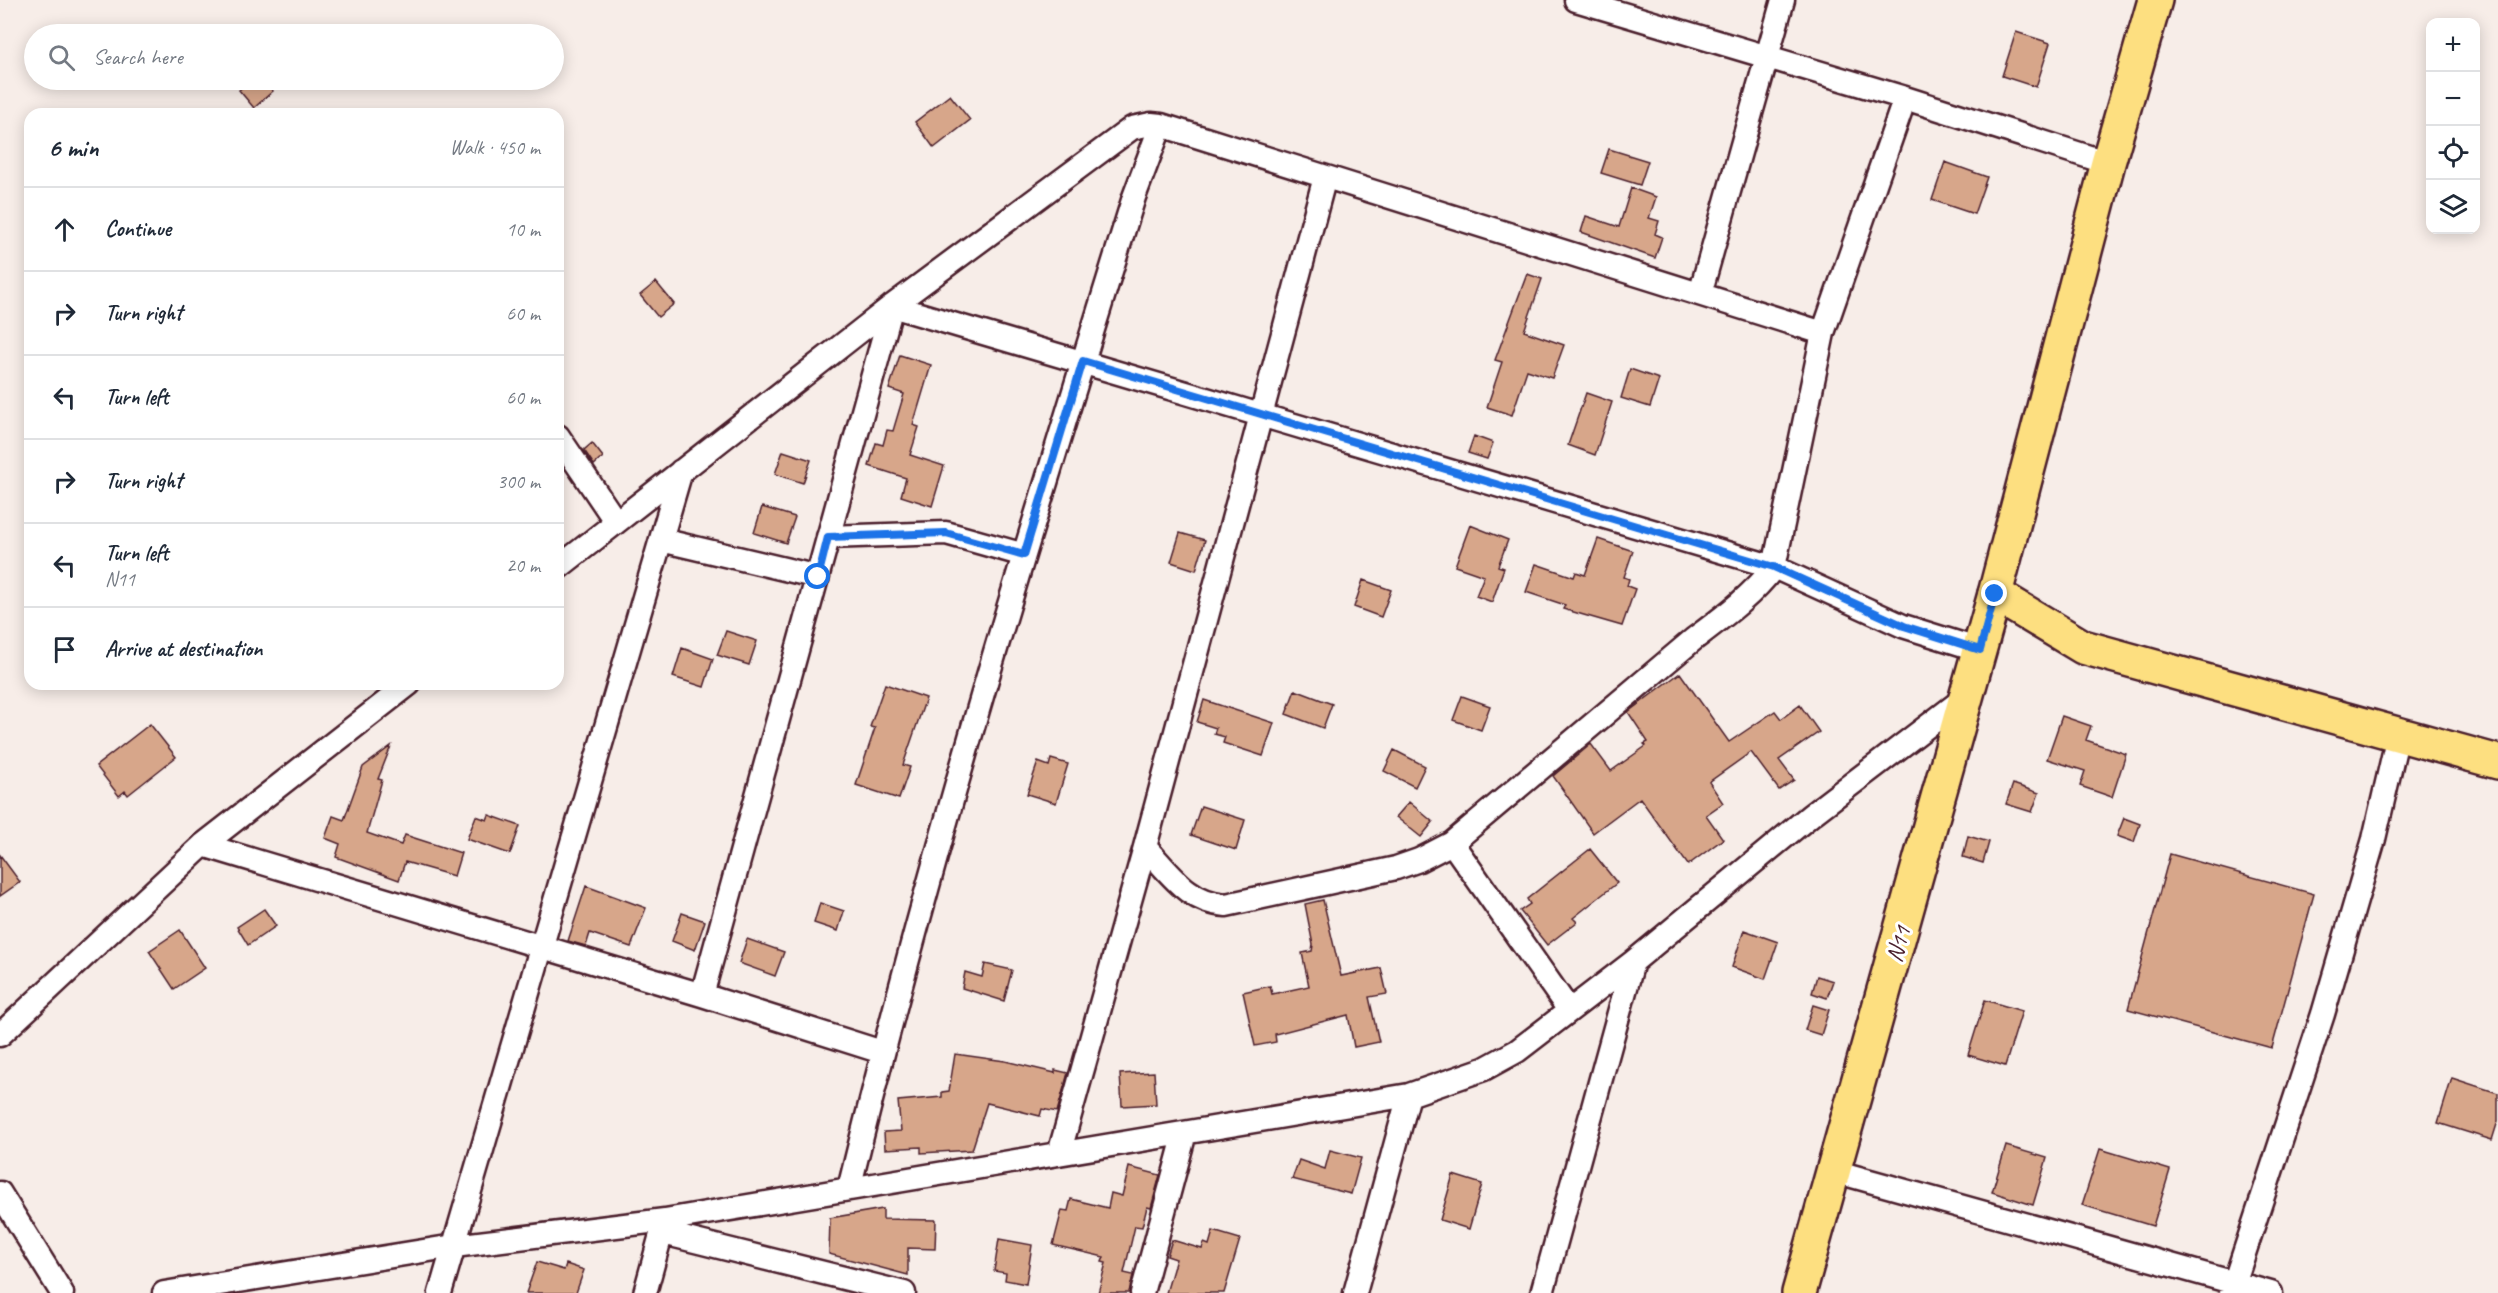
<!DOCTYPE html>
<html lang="en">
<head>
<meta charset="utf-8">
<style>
	:root { --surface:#fff; --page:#f2f2f3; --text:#1f2937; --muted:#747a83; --line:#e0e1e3 }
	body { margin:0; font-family:Caveat,sans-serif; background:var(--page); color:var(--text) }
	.controls { position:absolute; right:18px; top:18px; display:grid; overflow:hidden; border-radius:12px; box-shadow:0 3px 15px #0003 }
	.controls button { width:54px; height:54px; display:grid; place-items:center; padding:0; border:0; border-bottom:2px solid var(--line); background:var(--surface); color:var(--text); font:30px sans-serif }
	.stop { position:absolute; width:18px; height:18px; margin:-14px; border:4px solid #1a73e8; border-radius:50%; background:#fff }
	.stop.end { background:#1a73e8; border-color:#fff; box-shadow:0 2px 6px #0008 }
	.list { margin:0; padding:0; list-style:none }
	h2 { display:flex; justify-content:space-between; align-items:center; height:78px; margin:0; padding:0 24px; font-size:26px }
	h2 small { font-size:20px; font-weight:400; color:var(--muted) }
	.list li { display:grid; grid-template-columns:39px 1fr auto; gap:18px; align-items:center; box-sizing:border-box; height:84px; padding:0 24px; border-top:2px solid var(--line) }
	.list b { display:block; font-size:22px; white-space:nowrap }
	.list p { margin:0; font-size:20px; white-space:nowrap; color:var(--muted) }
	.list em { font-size:20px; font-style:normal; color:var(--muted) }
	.icon { flex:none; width:33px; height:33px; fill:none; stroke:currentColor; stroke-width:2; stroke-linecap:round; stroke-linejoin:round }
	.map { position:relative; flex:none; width:2498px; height:1293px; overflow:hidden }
	.search { position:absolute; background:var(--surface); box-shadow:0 3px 15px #0003; left:24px; top:24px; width:540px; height:66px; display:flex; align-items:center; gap:15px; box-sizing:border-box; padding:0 21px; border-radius:33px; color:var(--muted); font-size:22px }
	.panel { position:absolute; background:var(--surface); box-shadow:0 3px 15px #0003; left:24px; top:108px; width:540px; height:582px; border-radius:18px }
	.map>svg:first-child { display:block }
	.building { fill:#d7a68a; stroke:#4a1f2b; stroke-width:1.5 }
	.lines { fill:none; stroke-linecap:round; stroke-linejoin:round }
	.minor-casing { stroke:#4a1f2b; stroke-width:27 }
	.primary-casing { stroke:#4a1f2b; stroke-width:38 }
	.trunk-casing { stroke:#4a1f2b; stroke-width:38 }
	.minor { stroke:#fff; stroke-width:22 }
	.primary { stroke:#fddf80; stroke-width:33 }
	.trunk { stroke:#fddf80; stroke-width:33 }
	.route { stroke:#1a73e8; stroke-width:8 }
	.labels { text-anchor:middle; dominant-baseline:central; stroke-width:6; stroke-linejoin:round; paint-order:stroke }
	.street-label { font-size:24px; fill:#4a1f2b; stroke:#fff }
</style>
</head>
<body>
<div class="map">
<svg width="2498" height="1293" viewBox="0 0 2498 1293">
	<rect width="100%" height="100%" fill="#f7ede8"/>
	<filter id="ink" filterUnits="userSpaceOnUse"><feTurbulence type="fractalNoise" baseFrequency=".0167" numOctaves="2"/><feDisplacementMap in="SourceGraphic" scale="12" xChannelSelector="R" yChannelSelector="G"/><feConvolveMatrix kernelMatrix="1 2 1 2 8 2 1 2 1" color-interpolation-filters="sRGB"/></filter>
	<g filter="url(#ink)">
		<!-- building -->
		<path class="building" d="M2016,32L2050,43L2036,87L2002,76Z
			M251,80H263L273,91L254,108L239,90Z
			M950,95L970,120L934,148L915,122Z
			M1609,149L1648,161L1640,185L1601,173Z
			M1945,162L1987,177L1974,214L1932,200Z
			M1631,188L1656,197L1649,218L1659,221L1655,234L1662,237L1655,258L1581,232L1586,216L1619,227Z
			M1527,274L1542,279L1524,331L1564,345L1552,378L1527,370L1512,415L1487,407L1502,362L1495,360Z
			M656,282L674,304L658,317L640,295Z
			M900,355L931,365L913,425L919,427L910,455L944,466L932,506L901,496L906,478L869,466L876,443L883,445L887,430L893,431L904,394L889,389Z
			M1630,369L1659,379L1650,407L1621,398Z
			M1586,393L1612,402L1595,455L1568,445Z
			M1474,436L1493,443L1487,459L1468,453Z
			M592,443L603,457L594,465L584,450Z
			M783,451L811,460L803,483L775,474Z
			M762,507L795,517L786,543L754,533Z
			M1470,525L1508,540L1498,566L1504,568L1492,602L1476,596L1484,576L1455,566Z
			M1180,533L1205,540L1196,570L1171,562Z
			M1598,539L1633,551L1624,577L1629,579L1627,586L1635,589L1622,626L1563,609L1565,605L1526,592L1536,564L1574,577L1576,572L1585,575Z
			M1363,580L1391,590L1381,617L1354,607Z
			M726,631L757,641L749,665L717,655Z
			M682,648L713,659L704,687L673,677Z
			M1680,673L1729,742L1775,711L1781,719L1800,705L1819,732L1779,760L1794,780L1779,790L1751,752L1709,782L1723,803L1706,815L1723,839L1688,865L1640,798L1593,833L1553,776L1591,744L1611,771L1646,746L1644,744L1648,742L1628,712Z
			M885,684L926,698L903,765L910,767L899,799L856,785L875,728L870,727Z
			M1295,690L1332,704L1323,728L1286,714Z
			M1462,696L1490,706L1481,730L1453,720Z
			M1204,700L1274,723L1263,756L1223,743L1225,737L1214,734L1216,728L1197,722Z
			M2062,716L2091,726L2086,740L2126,754L2112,797L2080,786L2085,771L2047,759Z
			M150,724L176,757L128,795L125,791L119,796L96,766Z
			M391,746L378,779L382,780L367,833L401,845L405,835L461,853L454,876L405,862L399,880L336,857L340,844L325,838L333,816L344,820L363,767Z
			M1394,750L1425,766L1415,787L1384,771Z
			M1051,759L1068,764L1056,803L1027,794L1038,762L1049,766Z
			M2013,784L2039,793L2032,812L2006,804Z
			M1409,802L1433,822L1421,837L1396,817Z
			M1201,806L1245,820L1236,850L1191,835Z
			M489,815L520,826L510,854L467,839L476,816L487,820Z
			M2124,818L2140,824L2134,842L2117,836Z
			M1968,836L1989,842L1983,863L1963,857Z
			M1590,849L1617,883L1573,918L1577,922L1547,945L1520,911L1530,904L1527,899Z
			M2170,854L2314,894L2272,1048L2128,1009Z
			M0,855L20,882L0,896Z
			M586,886L646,908L631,947L590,933L586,946L568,941Z
			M1323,900L1341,976L1381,968L1387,994L1369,997L1379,1042L1354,1047L1348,1015L1275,1034L1276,1042L1255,1046L1243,992L1270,986L1272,994L1309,986L1302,953L1312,951L1313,945L1305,904Z
			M820,903L844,911L838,931L814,923Z
			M264,909L276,926L248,945L237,927Z
			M682,913L705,921L695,950L672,941Z
			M180,930L205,968L174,989L149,951Z
			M1744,930L1778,942L1765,979L1732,967Z
			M747,939L784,952L775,976L739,963Z
			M985,964L1012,970L1004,1001L962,988L965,972L982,977Z
			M1817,976L1833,981L1827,998L1812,993Z
			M1985,1000L2022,1011L2005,1066L1968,1055Z
			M1813,1005L1829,1010L1821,1035L1805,1030Z
			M955,1054L1005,1061L1055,1073V1070L1068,1073L1057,1112L1042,1109L1040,1116L987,1103L972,1150L921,1153V1147L885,1149L884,1132L901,1131L898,1101L942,1097V1092L949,1091Z
			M1154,1072L1156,1104L1122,1106L1120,1074Z
			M2452,1078L2498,1093V1121L2492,1140L2438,1123Z
			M2006,1146L2047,1158L2033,1205L1992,1192Z
			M2100,1149L2170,1170L2153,1226L2082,1205Z
			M1330,1150L1361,1158L1351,1194L1292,1179L1299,1160L1325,1169Z
			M1129,1167L1160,1175L1151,1208L1147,1207L1142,1227L1135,1226L1124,1273L1133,1275L1129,1293H1098L1106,1263L1102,1262L1104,1257L1053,1245L1062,1210L1068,1211L1071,1199L1108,1208L1111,1193L1122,1196Z
			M1453,1175L1482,1184L1469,1229L1440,1220Z
			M883,1209V1219L936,1220L935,1249L908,1248V1275L829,1254L830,1218Z
			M1213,1231L1240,1239L1224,1293H1166L1176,1259L1167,1256L1172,1240L1202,1249L1204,1243L1209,1245Z
			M999,1239L1032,1245L1026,1284L1005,1280L1006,1273L994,1271Z
			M537,1262L564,1270L566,1264L584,1270L576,1293H526Z"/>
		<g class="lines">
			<defs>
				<path id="minor" d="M1576,0L1905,98L2108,163
					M1700,294L1783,0
					M892,306L1774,567L1903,626L1980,650
					M558,436L616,522
					M828,537L946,533L1024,555
					M661,540L818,577
					M558,568L892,306L1132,128L1151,124L1161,125L1823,333
					M1452,843L1569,1010
					M203,845L702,995L882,1052
					M1145,847C1170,873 1188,903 1226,905L1396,868L1419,860L1452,843L1694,639C1723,617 1752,596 1774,567L1823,333L1905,98
					M702,995L892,306
					M0,1035L203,845L409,684
					M1059,1154L1145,847L1325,177
					M1834,1171L2271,1293
					M849,1189C930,855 1032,525 1134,197L1161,125
					M0,1193L62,1293
					M663,1233L904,1293
					M164,1293L454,1246L665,1220L1409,1095L1484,1069L1517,1051L1633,962L1811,815L1967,696
					M440,1293L681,471
					M645,1293L665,1220
					M1142,1293L1185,1133
					M1355,1293L1409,1095
					M1542,1293L1633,962
					M2231,1293L2323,1014L2374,839L2398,735"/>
				<path id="primary" d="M1799,1293L1995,594"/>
				<path id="trunk" d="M2155,0L2108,163L1995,594L2083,647L2498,762"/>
			</defs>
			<!-- minor casing -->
			<use href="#minor" class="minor-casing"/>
			<!-- primary casing -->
			<use href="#primary" class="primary-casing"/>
			<!-- trunk casing -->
			<use href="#trunk" class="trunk-casing"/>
			<!-- minor -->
			<use href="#minor" class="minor"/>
			<!-- primary -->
			<use href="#primary" class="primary"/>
			<!-- trunk -->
			<use href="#trunk" class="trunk"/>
		</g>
	</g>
	<g class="lines" filter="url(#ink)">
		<!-- route -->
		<path class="route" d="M818,577L828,537L946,533L1024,555L1083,361L1774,567L1904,626L1980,650L1995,594"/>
	</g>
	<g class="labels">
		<!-- street labels -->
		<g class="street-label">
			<text transform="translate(1898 944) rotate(-74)">N11</text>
		</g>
	</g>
</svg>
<div class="controls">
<button>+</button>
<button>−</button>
<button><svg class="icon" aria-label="locate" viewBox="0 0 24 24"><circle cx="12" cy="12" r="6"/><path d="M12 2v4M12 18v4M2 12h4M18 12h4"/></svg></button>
<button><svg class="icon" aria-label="layers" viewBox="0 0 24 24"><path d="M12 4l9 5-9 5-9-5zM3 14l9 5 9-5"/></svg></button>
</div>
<div class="stop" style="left:818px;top:577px"></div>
<div class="stop end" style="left:1995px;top:594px"></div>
<div class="search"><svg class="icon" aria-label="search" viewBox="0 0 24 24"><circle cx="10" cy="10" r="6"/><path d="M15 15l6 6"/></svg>Search here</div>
<section class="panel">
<h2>6 min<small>Walk · 450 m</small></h2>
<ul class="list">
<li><svg class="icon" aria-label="ahead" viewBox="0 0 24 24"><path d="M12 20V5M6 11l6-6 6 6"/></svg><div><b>Continue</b></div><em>10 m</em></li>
<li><svg class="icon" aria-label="right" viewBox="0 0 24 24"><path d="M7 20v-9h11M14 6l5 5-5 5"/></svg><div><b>Turn right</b></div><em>60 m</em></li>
<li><svg class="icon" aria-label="left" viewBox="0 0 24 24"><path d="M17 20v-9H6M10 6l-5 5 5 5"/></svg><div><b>Turn left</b></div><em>60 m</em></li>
<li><svg class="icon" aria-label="right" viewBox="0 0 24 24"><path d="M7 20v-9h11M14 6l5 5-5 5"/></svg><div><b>Turn right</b></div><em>300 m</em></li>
<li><svg class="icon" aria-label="left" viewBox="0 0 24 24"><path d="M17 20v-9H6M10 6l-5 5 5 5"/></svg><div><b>Turn left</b><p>N11</p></div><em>20 m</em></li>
<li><svg class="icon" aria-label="arrive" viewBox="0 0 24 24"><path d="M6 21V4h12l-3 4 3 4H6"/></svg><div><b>Arrive at destination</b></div></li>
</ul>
</section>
</div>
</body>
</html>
